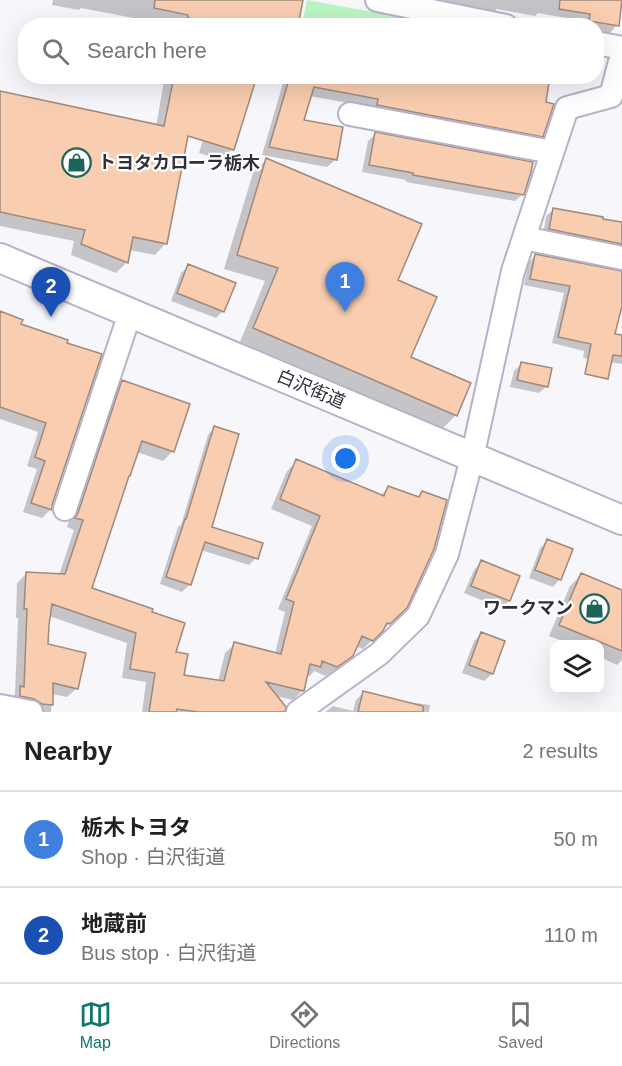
<!DOCTYPE html>
<html lang="en">
<head>
<meta charset="utf-8">
<style>
	:root { --surface:#fff; --page:#f2f2f2; --text:#202124; --muted:#757577; --line:#e0e0e0; --accent:#0f766e }
	body { margin:0; font-family:Helvetica,"Noto Sans JP",sans-serif; background:var(--page); color:var(--text) }
	.controls { position:absolute; right:18px; bottom:18px; display:grid; overflow:hidden; border-radius:12px; box-shadow:0 6px 24px #0002 }
	.controls button { width:54px; height:54px; display:grid; place-items:center; padding:0; border:0; border-bottom:2px solid var(--line); background:var(--surface); color:var(--text); font:30px sans-serif }
	.you { position:absolute; left:346px; top:459px; width:21px; height:21px; margin:-15px; border:4px solid #fff; border-radius:50%; background:#1a73e8; box-shadow:0 0 0 9px #1a73e833 }
	.badge { display:grid; place-items:center; width:39px; height:39px; border-radius:50%; background:var(--accent); color:#fff; font-size:20px; font-weight:700 }
	.pin { position:absolute; translate:-50% -50px; filter:drop-shadow(0 2px 3px #0008) }
	.pin::after { content:''; position:absolute; top:32px; width:21px; height:18px; background:inherit; clip-path:polygon(0 0,100% 0,50% 100%) }
	.list { margin:0; padding:0; list-style:none }
	h2 { display:flex; justify-content:space-between; align-items:center; height:78px; margin:0; padding:0 24px; font-size:26px }
	h2 small { font-size:20px; font-weight:400; color:var(--muted) }
	.list li { display:grid; grid-template-columns:39px 1fr auto; gap:18px; align-items:center; box-sizing:border-box; height:96px; padding:0 24px; border-top:2px solid var(--line) }
	.list b { display:block; font-size:22px; white-space:nowrap }
	.list p { margin:0; font-size:20px; white-space:nowrap; color:var(--muted) }
	.list em { font-size:20px; font-style:normal; color:var(--muted) }
	.icon { flex:none; width:33px; height:33px; fill:none; stroke:currentColor; stroke-width:2; stroke-linecap:round; stroke-linejoin:round }
	.map { position:relative; flex:none; width:622px; height:712px; overflow:hidden }
	.search { position:absolute; background:var(--surface); box-shadow:0 6px 24px #0002; left:18px; right:18px; top:18px; height:66px; display:flex; align-items:center; gap:15px; box-sizing:border-box; padding:0 21px; border-radius:24px; color:var(--muted); font-size:22px }
	.sheet { height:270px; background:var(--surface) }
	nav { display:flex; justify-content:space-around; align-items:center; box-sizing:border-box; height:84px; border-top:2px solid var(--line); background:var(--surface); font-size:16px; color:var(--muted) }
	nav a { display:grid; justify-items:center; gap:3px }
	nav .on { color:var(--accent) }
	.map>svg:first-child { display:block }
	.green { fill:#baf6c2 }
	.shadow { fill:#0003 }
	.building { fill:#f8cdb0; stroke:#a0897b; stroke-width:1.5 }
	.lines { fill:none; stroke-linecap:round; stroke-linejoin:round }
	.minor-casing { stroke:#b5b2ca; stroke-width:26 }
	.major-casing { stroke:#b5b2ca; stroke-width:32 }
	.minor { stroke:#fff; stroke-width:22 }
	.major { stroke:#fff; stroke-width:28 }
	.labels { text-anchor:middle; dominant-baseline:central; stroke-width:4.5; stroke-linejoin:round; paint-order:stroke }
	.poi-label { font-size:18px; font-weight:bold; fill:#32303a; stroke:#fff; text-anchor:start }
	.street-label { font-size:18px; fill:#32303a; stroke:#fff }
</style>
</head>
<body>
<div class="map">
<svg width="622" height="712" viewBox="0 0 622 712">
	<rect width="100%" height="100%" fill="#f7f6fb"/>
	<!-- green -->
	<path class="green" d="M307,0L433,23V25H302Z"/>
	<!-- shadow -->
	<path class="shadow" d="M53,0H296L297,26H175L81,8L79,10L52,5Z
		M404,0H622L617,25L610,33L596,30V26H583V21L538,13L535,16L497,9L494,12L457,5Z
		M165,76H198L166,243L155,255L129,250L127,262L116,273L71,255L74,241L0,226V93L156,126Z
		M222,76L233,149L222,160L199,153Z
		M285,76H395L430,83L431,76H549L544,103L542,136L534,144L371,107L309,96L302,121L336,159L327,167L262,155Z
		M375,134L523,194L515,201L406,182V180L362,172L368,141Z
		M266,160L396,281L409,358L456,415L442,429L240,342L265,281L224,269L253,173Z
		M553,210L622,223V253L543,236L546,216Z
		M535,256L622,273V302L614,335L622,337V364L583,358L584,351L552,343L564,293L524,285L528,263Z
		M189,266L223,311L216,318L171,301L181,273Z
		M0,312L19,325L66,341L50,510L42,518L23,512L37,469L27,466L38,432L0,419Z
		M521,364L547,386L539,393L510,387L514,371Z
		M122,382L173,451L163,461L137,452L90,589L150,613L174,653L182,676L218,681L225,653L235,644L275,654L285,612L278,609L312,526L271,509L287,471L297,461L380,496L388,488L416,498L422,492L406,607L363,649L355,646L352,655L341,666L326,676L314,671L310,676L306,675L302,691L293,700L275,696L283,712H142L146,682L122,678L127,643L49,616L46,645L77,688L67,697L52,694L51,712H31L11,698L15,694L18,618H16L17,583L27,573L59,575L74,530L67,527L113,392Z
		M214,428L210,528L256,558L249,565L201,550L189,585L182,592L160,584L178,527L181,525L208,435Z
		M547,541L560,579L553,587L529,578L540,548Z
		M481,562L518,577L509,601L501,608L464,593L474,570Z
		M581,575L622,592V660L617,665L600,657V644H570L549,636L570,586Z
		M481,634L503,642L492,674L484,681L462,673L474,641Z
		M364,692L392,700L430,705L429,712H325L333,706L353,711L356,700Z"/>
	<!-- building -->
	<path class="building" d="M155,0H303L298,26H230L188,18V15L154,8Z
		M560,0H622L619,26L589,21L590,14L559,9Z
		M174,76H257L234,150L188,136L167,244L133,237L128,263L81,244L85,230L0,212V91L164,126Z
		M290,76H403L430,81V79L432,80L433,76H550L546,102L554,104L543,137L377,105L378,99L314,87L304,120L343,127L337,160L269,147Z
		M375,132L533,162L531,172L524,195L413,175V173L369,165Z
		M266,158L422,224L398,280L437,297L411,357L471,383L457,416L253,328L278,268L237,255Z
		M553,208L603,217V219L622,222V244L549,229Z
		M535,254L622,271V306L615,334L622,335V356L613,355L608,379L585,374L591,344L558,337L570,286L530,279Z
		M188,264L236,283L224,312L177,293Z
		M0,311L23,320L21,324L68,340L67,343L102,354L52,505V510L31,503L45,461L35,457L46,423L0,407Z
		M521,362L552,368L548,387L517,380Z
		M122,380L190,404L174,452L142,441L130,476H129L92,588L153,609L152,612L185,623L176,652L188,654L184,675L224,681L234,642L281,654L294,602L286,599L320,516L280,499L296,459L384,496L388,486L419,497L422,491L447,500L434,549L407,608L390,624L387,623L383,631L373,641L362,636L353,656L337,667L322,661L321,667L310,664L304,691L266,682L286,707L285,712H198L177,709L176,712H149L155,673L130,669L136,633L52,604L49,625L48,644L86,653L78,689L53,683V705L42,704L34,699L20,696V686L24,687L27,609H24L26,572L65,574L83,520L75,518L78,513Z
		M214,426L239,434L212,527L263,543L258,559L205,542L191,585L166,577L185,519H186Z
		M547,539L573,549L561,580L535,570Z
		M481,560L520,576L510,601L471,586Z
		M581,573L622,590V651L559,625Z
		M481,632L505,641L493,674L469,665Z
		M363,691L423,706V712H358Z"/>
	<g class="lines">
		<defs>
			<path id="minor" d="M377,0L506,26
				M596,43L622,48
				M350,114L552,152
				M524,238L622,258
				M65,509L130,313
				M0,706L31,712
				M298,712L379,654L418,616L447,554L472,458L513,271L567,108L611,96L622,54"/>
			<path id="major" d="M0,258L622,520"/>
		</defs>
		<!-- minor casing -->
		<use href="#minor" class="minor-casing"/>
		<!-- major casing -->
		<use href="#major" class="major-casing"/>
		<!-- minor -->
		<use href="#minor" class="minor"/>
		<!-- major -->
		<use href="#major" class="major"/>
	</g>
	<!-- icons -->
	<defs>
		<symbol id="shop-ring" viewBox="-11 -11 22 22"><circle r="9.5" fill="#fff" stroke="#1d6559" stroke-width="1.5"/><path d="M-5-2.5h2.3a2.7 3.5 0 0 1 5.4 0H5L5.5 6h-11ZM-1.5-2.5h3a1.5 2.3 0 0 0-3 0Z" fill="#1d6559"/></symbol>
	</defs>
	<g fill-rule="evenodd">
		<use href="#shop-ring" x="60" y="146" width="33" height="33"/>
		<use href="#shop-ring" x="578" y="592" width="33" height="33"/>
	</g>
	<g class="labels">
		<!-- poi labels -->
		<g class="poi-label">
			<text x="98" y="163">トヨタカローラ栃木</text>
			<text x="573" y="608" text-anchor="end">ワークマン</text>
		</g>
		<!-- street labels -->
		<g class="street-label">
			<text transform="translate(311 389) rotate(23)">白沢街道</text>
		</g>
	</g>
</svg>
<div class="controls">
<button><svg class="icon" aria-label="layers" viewBox="0 0 24 24"><path d="M12 4l9 5-9 5-9-5zM3 14l9 5 9-5"/></svg></button>
</div>
<div class="you"></div>
<div class="pin badge" style="left:345px;top:312px;background:#3f7fe0">1</div>
<div class="pin badge" style="left:51px;top:317px;background:#1a4fb4">2</div>
<div class="search"><svg class="icon" aria-label="search" viewBox="0 0 24 24"><circle cx="10" cy="10" r="6"/><path d="M15 15l6 6"/></svg>Search here</div>
</div>
<section class="sheet">
<h2>Nearby<small>2 results</small></h2>
<ul class="list">
<li><span class="badge" style="background:#3f7fe0">1</span><div><b>栃木トヨタ</b><p>Shop · 白沢街道</p></div><em>50 m</em></li>
<li><span class="badge" style="background:#1a4fb4">2</span><div><b>地蔵前</b><p>Bus stop · 白沢街道</p></div><em>110 m</em></li>
</ul>
</section>
<nav>
<a class="on"><svg class="icon" aria-label="map" viewBox="0 0 24 24"><path d="M3 6l6-2 6 2 6-2v14l-6 2-6-2-6 2zM9 4v14M15 6v14"/></svg>Map</a>
<a><svg class="icon" aria-label="directions" viewBox="0 0 24 24"><path d="M12 3l9 9-9 9-9-9zM9 14v-3h6M13 9l2 2-2 2"/></svg>Directions</a>
<a><svg class="icon" aria-label="saved" viewBox="0 0 24 24"><path d="M7 4h10v16l-5-4-5 4z"/></svg>Saved</a>
</nav>
</body>
</html>
